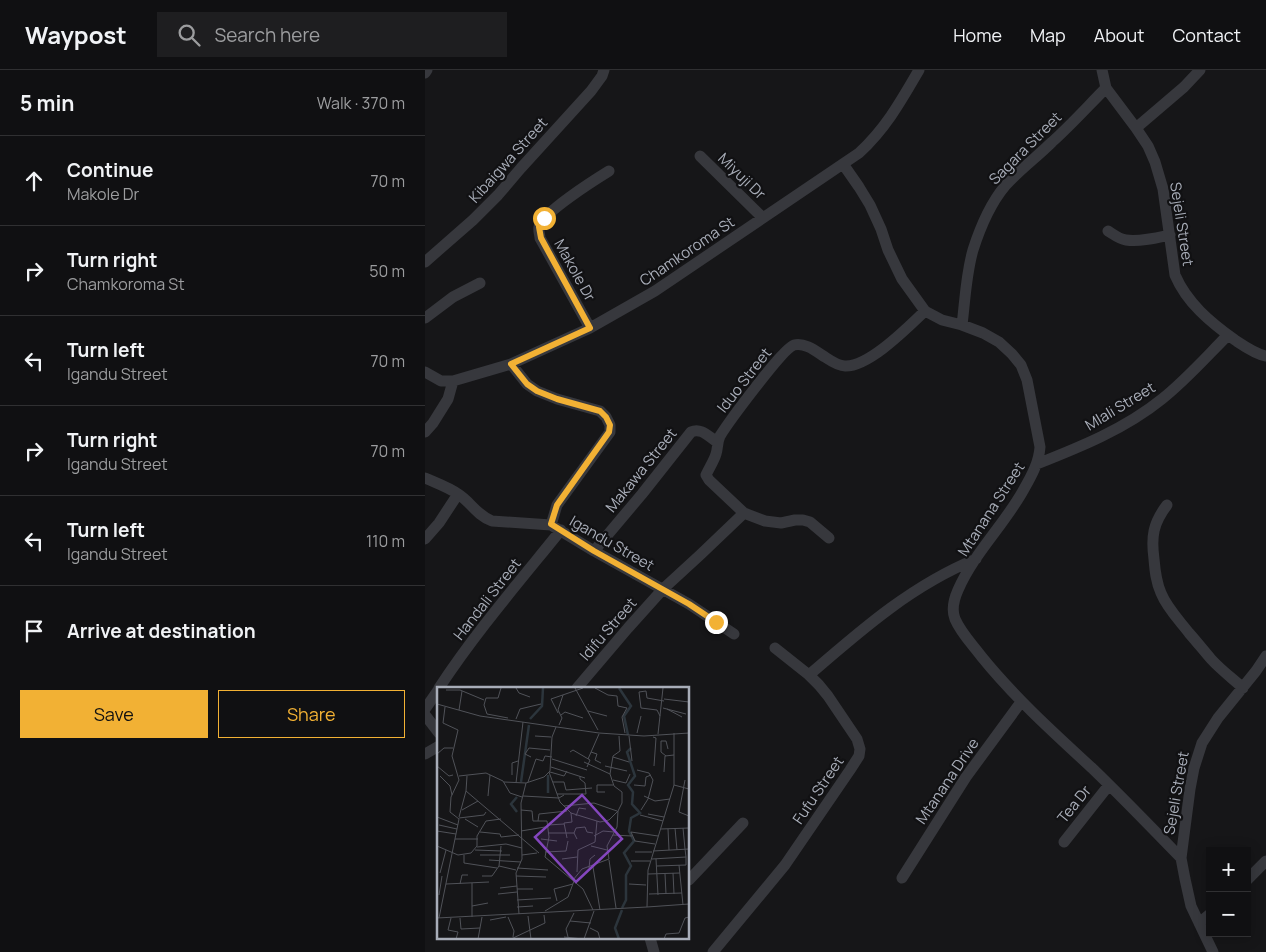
<!DOCTYPE html>
<html lang="en">
<head>
<meta charset="utf-8">
<style>
	:root { --surface:#101012; --page:#1e1e20; --text:#f1f3f6; --muted:#9c9d9f; --line:#303032; --accent:#f2b134 }
	body { margin:0; font-family:Manrope,sans-serif; background:var(--page); color:var(--text) }
	.controls { position:absolute; right:15px; bottom:15px; display:grid; overflow:hidden; border-radius:0px; box-shadow:0 2px 12px #0003 }
	.controls button { width:45px; height:45px; display:grid; place-items:center; padding:0; border:0; border-bottom:1px solid var(--line); background:var(--surface); color:var(--text); font:25px sans-serif }
	.stop { position:absolute; width:15px; height:15px; margin:-11px; border:4px solid #f2b134; border-radius:50%; background:#fff }
	.stop.end { background:#f2b134; border-color:#fff; box-shadow:0 1px 5px #0008 }
	.list { margin:0; padding:0; list-style:none }
	h2 { display:flex; justify-content:space-between; align-items:center; height:65px; margin:0; padding:0 20px; font-size:21px }
	h2 small { font-size:16px; font-weight:400; color:var(--muted) }
	.list li { display:grid; grid-template-columns:32px 1fr auto; gap:15px; align-items:center; box-sizing:border-box; height:90px; padding:0 20px; border-top:1px solid var(--line) }
	.list b { display:block; font-size:19px; white-space:nowrap }
	.list p { margin:0; font-size:16px; white-space:nowrap; color:var(--muted) }
	.list em { font-size:16px; font-style:normal; color:var(--muted) }
	.actions { display:flex; gap:10px; padding:15px 20px }
	.actions a { flex:1; padding:11px 0; border:1px solid var(--accent); border-radius:0px; text-align:center; font-size:18px; color:var(--accent) }
	.actions .main { background:var(--accent); color:#111 }
	.icon { flex:none; width:28px; height:28px; fill:none; stroke:currentColor; stroke-width:2; stroke-linecap:round; stroke-linejoin:round }
	.map { position:relative; flex:none; width:841px; height:882px; overflow:hidden }
	header { display:flex; align-items:center; gap:30px; box-sizing:border-box; height:70px; padding:0 25px; background:var(--surface); border-bottom:1px solid var(--line) }
	header strong { font-size:24px }
	nav { display:flex; gap:28px; margin-inline-start:auto; font-size:18px }
	.search { width:350px; height:45px; background:var(--page); display:flex; align-items:center; gap:12px; box-sizing:border-box; padding:0 18px; border-radius:0px; color:var(--muted); font-size:19px }
	main { display:flex }
	aside { flex:1; background:var(--surface) }
	.map>svg:first-child { display:block }
	.lines { fill:none; stroke-linecap:round; stroke-linejoin:round }
	.minor { stroke:#37383d; stroke-width:11 }
	.route { stroke:#f2b134; stroke-width:6 }
	.labels { text-anchor:middle; dominant-baseline:central; stroke-width:4.5; stroke-linejoin:round; paint-order:stroke }
	.street-label { font-size:15px; fill:#a8adb8; stroke:#111113 }
	.inset-river { fill:none; stroke:#2c353c; stroke-width:2.5 }
	.inset-road { fill:none; stroke:#505258; stroke-width:1 }
	.view { fill:#8446be; fill-opacity:0.15; stroke:#8446be; stroke-width:2.5 }
	.inset-edge { fill:none; stroke:#a8adb8; stroke-width:2.5 }
</style>
</head>
<body>
<header>
<strong>Waypost</strong>
<div class="search"><svg class="icon" aria-label="search" viewBox="0 0 24 24"><circle cx="10" cy="10" r="6"/><path d="M15 15l6 6"/></svg>Search here</div>
<nav><a>Home</a><a>Map</a><a>About</a><a>Contact</a></nav>
</header>
<main>
<aside>
<h2>5 min<small>Walk · 370 m</small></h2>
<ul class="list">
<li><svg class="icon" aria-label="ahead" viewBox="0 0 24 24"><path d="M12 20V5M6 11l6-6 6 6"/></svg><div><b>Continue</b><p>Makole Dr</p></div><em>70 m</em></li>
<li><svg class="icon" aria-label="right" viewBox="0 0 24 24"><path d="M7 20v-9h11M14 6l5 5-5 5"/></svg><div><b>Turn right</b><p>Chamkoroma St</p></div><em>50 m</em></li>
<li><svg class="icon" aria-label="left" viewBox="0 0 24 24"><path d="M17 20v-9H6M10 6l-5 5 5 5"/></svg><div><b>Turn left</b><p>Igandu Street</p></div><em>70 m</em></li>
<li><svg class="icon" aria-label="right" viewBox="0 0 24 24"><path d="M7 20v-9h11M14 6l5 5-5 5"/></svg><div><b>Turn right</b><p>Igandu Street</p></div><em>70 m</em></li>
<li><svg class="icon" aria-label="left" viewBox="0 0 24 24"><path d="M17 20v-9H6M10 6l-5 5 5 5"/></svg><div><b>Turn left</b><p>Igandu Street</p></div><em>110 m</em></li>
<li><svg class="icon" aria-label="arrive" viewBox="0 0 24 24"><path d="M6 21V4h12l-3 4 3 4H6"/></svg><div><b>Arrive at destination</b></div></li>
</ul>
<div class="actions"><a class="main">Save</a><a>Share</a></div>
</aside>
<div class="map">
<svg width="841" height="882" viewBox="0 0 841 882">
	<rect width="100%" height="100%" fill="#161618"/>
	<g class="lines">
		<!-- minor -->
		<path class="minor" d="M677,0L681,18L711,58L723,76L730,92L738,119L750,205C762,233 785,252 810,270C819,276 830,284 841,286
			M0,3L2,0
			M711,58L759,17L775,0
			M275,86L338,148
			M418,94L434,117L445,135L456,159L463,180L477,209L500,241L517,250L537,255L558,263L574,272L587,284L596,295L602,310L615,377C614,392 607,405 599,419C580,454 549,483 533,520C529,529 526,539 530,549C536,563 547,574 556,586C590,628 629,663 668,699C698,728 727,758 756,788
			M683,161C688,164 694,169 701,170C715,172 731,168 745,165
			M0,192L48,150L73,125L96,98L166,21L177,6L179,0
			M0,248L28,227L55,213
			M537,255C540,231 541,204 548,180C555,158 565,134 580,116C594,100 612,87 627,72C646,55 663,36 681,18
			M165,258L115,168C115,165 113,160 114,157C117,143 171,109 184,101
			M86,294L102,314L112,321L132,329L175,341L181,347L185,355V362L132,435L126,455L169,481L264,534L309,564
			M0,302L16,311H28L86,294L165,258L230,221L434,83C461,58 476,31 494,0
			M0,362L8,353L23,329L28,311
			M612,394C655,377 700,359 737,329C761,310 782,286 803,265
			M0,408C11,413 23,417 33,424C46,432 50,444 67,451L126,455
			M742,435C728,453 726,467 729,489C730,501 731,512 736,523C742,538 754,550 764,563C772,572 779,581 786,589C796,600 807,608 818,618
			M404,468L385,452L378,450H370L356,453L340,451L319,443L284,410L281,405C284,398 289,391 291,384C293,378 292,372 295,366C303,353 358,278 369,275C380,272 392,282 400,287C406,291 413,296 420,296C444,297 483,257 500,241
			M0,469L14,453L33,424
			M169,481L217,424L266,362C276,357 284,367 292,372
			M384,605C436,560 487,515 551,489
			M14,618C50,563 94,512 136,460
			M152,618L203,558L238,519L275,485L319,443
			M0,639L14,619
			M0,645L14,663
			M0,684L14,676
			M639,772L684,715
			M477,808L541,707L596,632
			M264,810L318,753
			M822,810L841,791
			M774,853L785,844
			M225,868L229,882
			M288,882L360,795L425,700L434,686L435,679L432,669L403,626L394,615L384,605L350,578
			M788,882L766,836L760,809L756,788L765,719L769,698L777,673L793,648L831,601L841,586"/>
	</g>
	<g class="lines">
		<!-- route -->
		<path class="route" d="M119,148L114,157L116,168L165,258L86,294L102,314L112,321L132,329L175,341L181,347L185,355L184,362L132,435L126,454L169,481L264,534L291,552"/>
	</g>
	<g class="labels">
		<!-- street labels -->
		<g class="street-label">
			<text transform="translate(600 78) rotate(-45)">Sagara Street</text>
			<text transform="translate(83 90) rotate(-48)">Kibaigwa Street</text>
			<text transform="translate(317 106) rotate(44)">Miyuji Dr</text>
			<text transform="translate(757 154) rotate(81)">Sejeli Street</text>
			<text transform="translate(262 181) rotate(-34)">Chamkoroma St</text>
			<text transform="translate(150 200) rotate(61)">Makole Dr</text>
			<text transform="translate(319 310) rotate(-52)">Iduo Street</text>
			<text transform="translate(695 336) rotate(-31)">Mlali Street</text>
			<text transform="translate(216 400) rotate(-51)">Makawa Street</text>
			<text transform="translate(566 439) rotate(-57)">Mtanana Street</text>
			<text transform="translate(187 473) rotate(30)">Igandu Street</text>
			<text transform="translate(62 529) rotate(-52)">Handali Street</text>
			<text transform="translate(183 559) rotate(-49)">Idifu Street</text>
			<text transform="translate(522 711) rotate(-56)">Mtanana Drive</text>
			<text transform="translate(393 720) rotate(-56)">Fufu Street</text>
			<text transform="translate(751 723) rotate(-80)">Sejeli Street</text>
			<text transform="translate(649 734) rotate(-51)">Tea Dr</text>
		</g>
	</g>
	<!-- overview -->
	<g transform="translate(12 617)">
		<rect width="252" height="252" fill="#161618"/>
		<path class="inset-river" d="M182,1L194,19L187,29L191,48M93,32L105,19L106,1M111,88V106M84,95L92,38M80,125L74,117L80,110M185,221L189,213V188L194,179L187,166L197,154L192,144L194,131L203,126L195,117L196,105L191,98L198,89L190,65L194,61M182,252L178,241L185,223"/>
		<path class="inset-road" d="M64,1L61,11H49L47,18L50,27L71,31M79,1L82,6L93,10M138,1L161,43M158,1L171,8L180,9L181,19L190,21L185,30L188,46M9,3H23L47,13M227,12L252,15M0,17L43,29L162,46L207,49L252,46M226,21L249,27M230,22L245,30M22,23L25,4M151,24L170,29M121,26L114,12L146,1M124,28L128,25L146,31M223,29L220,23L204,21L202,5L209,4L210,11L227,14M79,32L83,22L104,17M122,38L125,31L121,23L126,8M200,46L204,29M221,47L226,1M98,49L114,50M192,49L195,74M216,50L219,51L217,79M133,65L136,63L153,73L150,80M154,65L160,67L158,73L164,76M0,67L7,61H16M229,69L224,65V54H229L231,62M94,70L88,67L92,61L113,63M176,70L192,75M115,72L150,83M151,72L162,47M147,75L173,87M0,79L12,89L16,88M168,79L190,84M114,80L148,91M200,83L212,86L216,93L211,112L204,123M112,85L123,115L134,126L163,135L172,133L181,124M113,85L127,89L130,84M227,85L228,69L237,68M75,88V76L81,74M3,89L13,99L15,108M22,89L49,86L66,94L73,106L85,110M30,89L29,104L102,166M176,93L189,96L193,87M248,93L242,125L252,129M67,95L89,96M91,95L99,72L106,74L108,69L115,70M116,95H127L129,103L155,101M79,96L86,35M197,98L208,99L209,90L214,88M237,98L252,102M168,105H160V98H176M120,107H149L148,96L143,92V89M51,109L53,88M86,109L122,111L127,108M207,109L218,114L233,112M127,119L157,116L180,124M25,123L41,114M84,123L95,124L96,134H110L112,150L108,170L146,202L156,223M211,127L227,130M203,128L226,134M139,129L142,121L149,122M0,130L21,138M22,130L29,104M22,131L47,128L49,125M28,132L41,140M101,134L102,127L130,124M2,138L20,142M111,138L127,137M238,141L240,163M246,141L248,162M224,142L252,141M231,142L232,163M0,144L19,147M84,144L108,140M43,145L63,147L64,150L82,148M111,146H137M176,148L195,149M157,149L166,144L177,145M130,151L127,136L135,135L134,126M18,152H41M104,152L120,154M140,152L137,146L139,141L148,140L150,145L156,146M218,157L198,154L194,145L221,149M0,159L21,168L34,166L40,159V149L49,134L64,132M154,159L170,163M40,160L69,157L85,161M38,163L65,164M216,164L252,162M108,165L129,164L131,154M198,165H215M27,168V176L60,181M43,168H73M85,168L100,166M125,172L140,170M215,172L249,170L248,162M219,172L221,208M52,173L84,175M172,173L179,221M194,174H213M242,178L246,218M62,179L79,183M220,179L249,178V170M156,180L163,223M80,181L111,183M152,181L153,172L158,168M140,185L141,163L158,155L160,134M3,186L9,163M236,186L237,207M211,187L243,186M228,187L229,207M45,189H55L62,179L64,159M79,189L109,190M136,193L145,182L172,172L170,159L180,140L181,124L185,116V105L177,99L173,87L176,69L183,64L182,49M35,196V230M9,197L52,195M23,197L25,188H31M192,197L209,198M63,201L80,199M80,202H96M61,207L80,205M212,207L245,206M2,208L5,189M80,213L114,211M120,214L117,202L136,197M35,219L51,216M80,220L96,219M210,220L252,217M108,224L131,210L137,194M82,227L79,186L85,172L84,116L89,96L107,90L113,84L115,50L119,40M91,229L94,252M71,230L77,244L76,250M0,231L210,220L211,183L237,98V46M2,231L22,132L13,125L14,110L22,93L15,69L21,43L6,36L8,20M14,231L11,243L21,245L19,252M23,231L24,242L43,241M53,233L69,230M133,234L154,236M153,241L161,245L163,252M127,250L146,252M131,250L129,242L137,226M41,252L45,230M54,252H72M74,252L108,236L107,228M147,252L157,224M227,252L229,247L242,246L248,231L252,230"/>
		<path class="view" d="M145,108L185,152L139,195L98,150Z"/>
		<rect width="252" height="252" class="inset-edge"/>
	</g>
</svg>
<div class="controls">
<button>+</button>
<button>−</button>
</div>
<div class="stop" style="left:119px;top:148px"></div>
<div class="stop end" style="left:291px;top:552px"></div>
</div>
</main>
</body>
</html>
